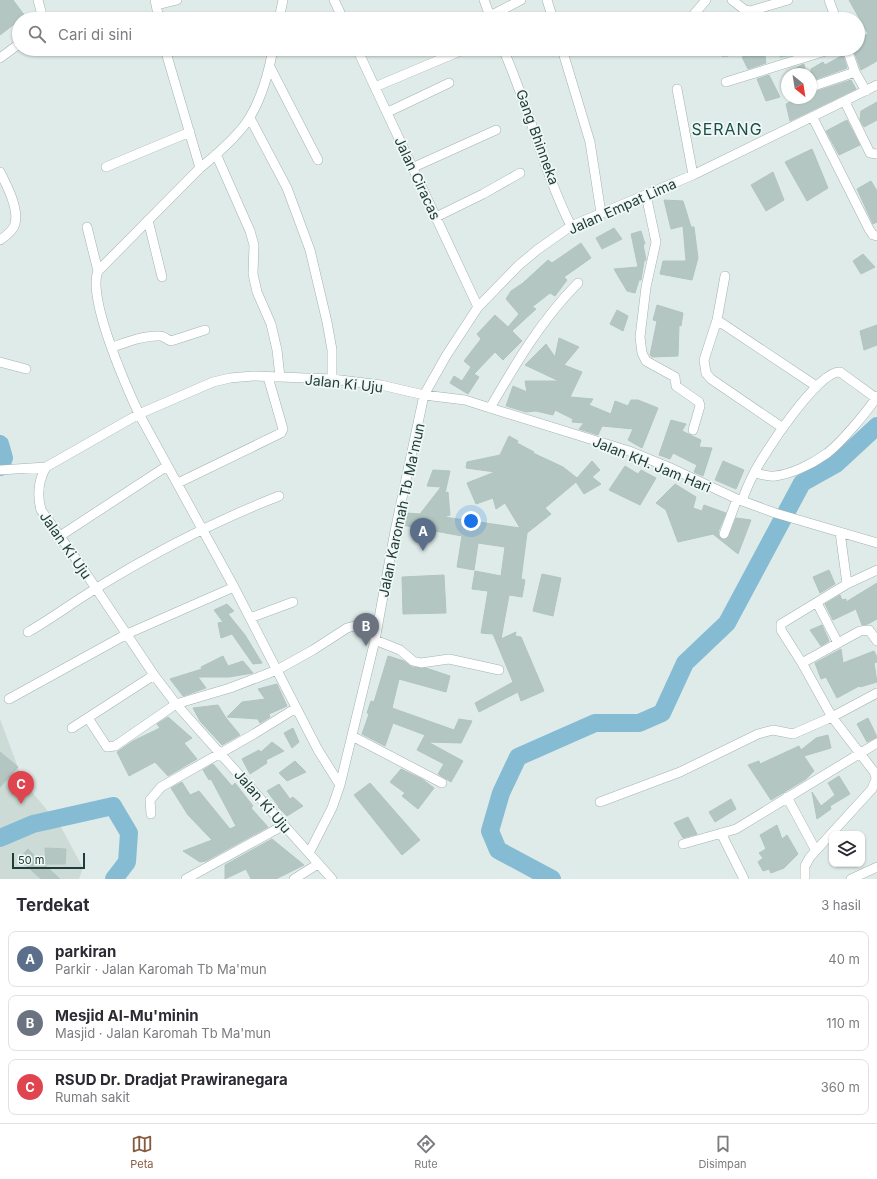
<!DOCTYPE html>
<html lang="id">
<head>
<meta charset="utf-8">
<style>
	:root { --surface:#fff; --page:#f7f7f7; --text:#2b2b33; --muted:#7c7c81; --line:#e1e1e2; --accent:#875a40 }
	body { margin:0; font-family:Inter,sans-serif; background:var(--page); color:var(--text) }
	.controls { position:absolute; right:12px; bottom:12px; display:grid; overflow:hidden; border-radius:8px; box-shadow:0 1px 3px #0004 }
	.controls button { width:36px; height:36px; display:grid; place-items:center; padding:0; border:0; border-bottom:1px solid var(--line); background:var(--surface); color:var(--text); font:20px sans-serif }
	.compass { position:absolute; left:781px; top:68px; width:36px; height:36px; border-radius:50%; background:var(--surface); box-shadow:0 1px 3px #0004; rotate:150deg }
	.scale { position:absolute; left:12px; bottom:10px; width:73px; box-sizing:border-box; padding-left:4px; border:2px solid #203c38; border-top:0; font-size:11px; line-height:14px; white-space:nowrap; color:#203c38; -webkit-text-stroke:3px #f0f8f5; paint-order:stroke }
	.you { position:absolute; left:471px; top:521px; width:14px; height:14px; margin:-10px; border:3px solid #fff; border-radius:50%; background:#1a73e8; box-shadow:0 0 0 6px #1a73e833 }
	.badge { display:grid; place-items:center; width:26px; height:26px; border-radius:50%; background:var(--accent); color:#fff; font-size:13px; font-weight:700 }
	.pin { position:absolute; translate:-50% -33px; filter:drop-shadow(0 1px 2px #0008) }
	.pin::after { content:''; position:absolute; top:21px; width:14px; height:12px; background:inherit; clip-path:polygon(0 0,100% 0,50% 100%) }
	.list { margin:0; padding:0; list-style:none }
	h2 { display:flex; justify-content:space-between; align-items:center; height:52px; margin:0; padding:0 16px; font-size:17px }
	h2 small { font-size:13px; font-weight:400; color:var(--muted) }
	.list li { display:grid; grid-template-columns:26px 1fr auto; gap:12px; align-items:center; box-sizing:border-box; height:56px; margin:0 8px 8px; padding:0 8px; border:1px solid var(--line); border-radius:8px }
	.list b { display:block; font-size:15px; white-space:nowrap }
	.list p { margin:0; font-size:13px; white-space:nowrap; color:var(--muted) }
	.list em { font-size:13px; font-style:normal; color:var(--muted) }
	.icon { flex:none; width:22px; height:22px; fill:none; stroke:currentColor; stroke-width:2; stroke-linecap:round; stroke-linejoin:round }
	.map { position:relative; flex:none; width:877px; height:879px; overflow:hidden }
	.search { position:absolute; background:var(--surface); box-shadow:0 1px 3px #0004; left:12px; right:12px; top:12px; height:44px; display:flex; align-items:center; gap:10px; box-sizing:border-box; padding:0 14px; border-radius:22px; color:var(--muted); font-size:15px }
	.sheet { height:244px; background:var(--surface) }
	nav { display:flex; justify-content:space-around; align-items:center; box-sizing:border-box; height:56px; border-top:1px solid var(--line); background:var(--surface); font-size:11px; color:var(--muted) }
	nav a { display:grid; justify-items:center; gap:2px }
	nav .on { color:var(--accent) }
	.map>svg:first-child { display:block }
	.built { fill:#cddbd7 }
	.green { fill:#b7ddc7 }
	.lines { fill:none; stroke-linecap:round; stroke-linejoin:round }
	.river { stroke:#85bbd3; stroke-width:18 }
	.building { fill:#b4c6c1; stroke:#b1c5c0 }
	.minor-casing { stroke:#a2b3b0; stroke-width:10 }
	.minor { stroke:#fff; stroke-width:9 }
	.labels { text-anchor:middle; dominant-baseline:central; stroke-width:3.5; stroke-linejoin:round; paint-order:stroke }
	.street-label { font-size:14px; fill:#203c38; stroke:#f0f8f5 }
	.quarter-label { font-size:16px; letter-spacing:1px; fill:#1b4e49; stroke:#f0f8f5 }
</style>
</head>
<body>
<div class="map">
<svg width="877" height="879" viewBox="0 0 877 879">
	<rect width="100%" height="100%" fill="#dfebe8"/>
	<!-- built -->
	<path class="built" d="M0,719L23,781L61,827L83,868L79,879H0Z"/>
	<!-- green -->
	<path class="green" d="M777,49H802L804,53L780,58Z"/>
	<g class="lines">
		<!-- river -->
		<path class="river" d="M0,444L4,458L0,467
			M0,838L33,824L113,806L129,833L127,862L114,879
			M552,879L498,850L490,831L501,793L518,757L595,723H639L662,713L685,663L727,623L802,483L836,464L877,426"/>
	</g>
	<!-- building -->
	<path class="building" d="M0,0H13L25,16L0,35Z
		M849,0H877V61L861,70L853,49H858V38L868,34Z
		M764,49L766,63L748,69L742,57Z
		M843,55L847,68L811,81V69L823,62L825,65Z
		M804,64L806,74H787L801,65Z
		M769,75L780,97L766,101L757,79Z
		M851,80L856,89L790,121L786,104L797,98H811V93Z
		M877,102V120L864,127L860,120L861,111Z
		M847,120L860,145L839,155L826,131Z
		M812,149L828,188L807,201L785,162Z
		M773,172L784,200L766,211L751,185Z
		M871,181L877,191V222L873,224L857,189Z
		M664,200L683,201L691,227H694L698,258L692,280L660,274L663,261H686L683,226L671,229Z
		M614,228L622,239L602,249L596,238Z
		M641,231L645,244H643L646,260L644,261L641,280H639L635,293L627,291L614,269L638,267L631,234Z
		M581,243L591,258L564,277L567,280L555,296L550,293L532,307L536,309L512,331L522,341L503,360L495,352L474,374L479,377L468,394L450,383L454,376L462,381L471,367L464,361L481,339L477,334L495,315L508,327L519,314L506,299L511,291L523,283L548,260L552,263Z
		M863,254L875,267L861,274L853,261Z
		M657,305L683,313L681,326L679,325L678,356L652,357L650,355L657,321L653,320Z
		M617,310L628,316L623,331L610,324Z
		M877,325V345L864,350L860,331Z
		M559,338L579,347L564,365L582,372L570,397L593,399L589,405L611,414L615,401L628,406L631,400H638L658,408L642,448L628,440L633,429L602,426L598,435L579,429L584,423L572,422L573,419L555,410L553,415L536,411L526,412L506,406L513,386L527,392L525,381H559L525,365L546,344L555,357Z
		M671,420L686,424L682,431L701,440L699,447L712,448L703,476L694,472L697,465L673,453L670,459L659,455Z
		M509,436L518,441L517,443L534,452L533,453L563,467L577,478L592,461L600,470L592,477L601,484L584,494L576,482L545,508L551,514L527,533L521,579L525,580L522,597L509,595L501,639L516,632L515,636L521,637L544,691L521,701L518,692L479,712L475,703L513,682L493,634L481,633L488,591L472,589L475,571L501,576L505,547L478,543L474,570L457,567L462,536L402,525L406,513L420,514L441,487L427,486L433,470L450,471L445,493L448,492L450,515L444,517L520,528L505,503L496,509L493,498L476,504L467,483L495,472L466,468L467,462L500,455Z
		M723,461L744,470L736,489L715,480Z
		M625,466L638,474L641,470L656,478L640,505L609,490Z
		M675,484L696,497L693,508L702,511L704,505L726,513L718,532L722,539L725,540L729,536L736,518L751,520L738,554L713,534L678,542L666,510L656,503Z
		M829,570L835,584L820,593L813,577Z
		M542,574L561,578L553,616L533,611Z
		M444,575L446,613L403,614L402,577Z
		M877,583V619L868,624L862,625L856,609L833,620L825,604L840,595L842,600L846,599V602Z
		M227,604L234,611L228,614L245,635L262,663L253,664L232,634L221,638L218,623L223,622L214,610Z
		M822,625L829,641L821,646L810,630Z
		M841,649L843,663L874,651L877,657V662L874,663L877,682L860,687L859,686L837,698L826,677L821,679L815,663Z
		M223,656L228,666L243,661L253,673L229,677H198L206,688L183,696L170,679L202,669L201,667Z
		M388,656L404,661L412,667L426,668L450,676L446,692L399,679L392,708L454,730L459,719L472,721L461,743L428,742L463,761L451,782L438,774L444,764L417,750L425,735L393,723L385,746L362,734L369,714L367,713L371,701L374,702Z
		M277,684L287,706L269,714L270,717L260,723L258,719L227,717L242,702L265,699L258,689Z
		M218,705L226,718L240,735L222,745L200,721L193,708Z
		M168,717L192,738L184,743L197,759L168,776L155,762L129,776L117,752L133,741L160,728L157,724Z
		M868,718L877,737L867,742L857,724Z
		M293,728L299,742L292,748L284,733Z
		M828,735L831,748L804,756L814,771L806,779L771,800L748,765L759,761L760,764L799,746L801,750L816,738Z
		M272,742L284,751L266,760L267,763L250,774L242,759L259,750L261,752Z
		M0,752L18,767L0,787Z
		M295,761L306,772L287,781L279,773Z
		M213,764L232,786L235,783L253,806L251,808L268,827L206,861L200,862L183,851L212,840L188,815L171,788L182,782L190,795L199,791L230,829L236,826L211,779L209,780L203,770Z
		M401,769L422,779L434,788L418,809L402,796L405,793L390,782Z
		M839,776L850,794L830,806L831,809L817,819L812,792L821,806L835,795L828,783Z
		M370,783L420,840L402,855L354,795Z
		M279,784L290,799L293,797L303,806L287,816L278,807H279L267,791Z
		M731,799L736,809L715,822L709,812Z
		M688,817L697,834L683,838L674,823Z
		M777,825L782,839L787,835L798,854L784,868L771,873L769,869L763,871L758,862L763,858L759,853L766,849L760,835Z
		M272,839L304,865L276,879H251L246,869L225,879V865Z
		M45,848L66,849L65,864H46Z
		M28,849L36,857L60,879H41L19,859Z"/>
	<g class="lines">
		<defs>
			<path id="minor" d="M38,0L43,19
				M155,0L159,19
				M334,0L343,19
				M484,0L491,19
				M547,0L553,19
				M732,0L745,10L750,11L788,0
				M829,0L836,19
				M157,5L177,0
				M490,16L521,0
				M279,19L283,0
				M690,19L706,0
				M165,49L200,168
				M273,49C269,71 262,97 250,117C240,134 216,155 200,168L98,271C87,298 126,386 139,414L234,587L318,750L340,785
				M357,49L478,307
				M503,49C529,107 543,170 571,226
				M562,49L590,142L601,213
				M847,49L855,72
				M725,52L734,49
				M0,58L19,44
				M270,67L318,160
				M726,82L832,49
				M375,87L465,49
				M811,87L855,72L866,91
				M677,89L693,175
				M845,102L870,153L877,154
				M388,112L449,83
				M250,118L287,188L310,250L327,322L332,350V379
				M813,118L869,229L873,235L877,236
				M216,154L250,231L254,245L253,274L257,292L271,324L277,350L280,377
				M106,167L190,132
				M414,167L496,130
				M0,172C7,186 19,208 15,224C13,231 6,236 0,240
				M646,195L656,242L646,287L640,337L642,353L646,361L675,377L676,386L699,402L700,406L693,430
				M436,217L483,194L520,173
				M148,220L162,277
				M87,227L98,271
				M725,276L717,320L704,360L706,373L711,379L783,428
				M717,320L816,386
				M113,347C127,342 144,335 160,336C164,336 167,340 171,341L205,330
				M0,362L26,369
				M490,408C516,363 542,319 578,283
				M0,470L46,467
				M754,473C761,474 768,477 775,476C792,474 812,464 826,454C839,445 869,410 877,396
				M178,483L281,433L283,429L268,377
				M742,501C745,492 749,483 753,475C762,456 819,369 840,372L876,398
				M840,532L847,584
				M724,534L737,499
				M60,536L167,466
				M817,603L838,643
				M250,618L293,602
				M28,632C51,619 72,603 95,589C153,553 215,521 279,496
				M375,640L400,650L413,661L421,663L449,659L499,670
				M802,663L860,631L869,630L877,641
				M9,699L127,634L234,587
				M88,718L107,747L115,746L176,704L230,688L277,670L313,650L347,628L362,624L377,626
				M72,728L154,675
				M352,736L442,783
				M787,797L815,849
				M600,802L680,772L758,734L773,730L793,734L832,717L877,693
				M151,814L150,800L161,787L254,734L296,708
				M721,833L744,879
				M683,844L736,829L877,743
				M309,853L332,808L340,785L375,640L395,531L424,395L446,356L478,307L519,265L537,250L571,226L693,175L877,85
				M186,879L284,825
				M294,879L318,864
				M332,879L176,704L154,675L81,566L41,510C37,495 38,481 46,467L139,414L213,382L230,378L253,376L332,379L381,385L424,395L465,400L490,408L629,451L673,469L737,499L775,513L877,543
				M805,879V866L810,857L872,789L876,779L875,773L832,717L802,663L781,630V624L847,584L877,570
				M851,879L877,867"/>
		</defs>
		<!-- minor casing -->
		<use href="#minor" class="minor-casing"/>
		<!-- minor -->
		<use href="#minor" class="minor"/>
	</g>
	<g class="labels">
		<!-- street labels -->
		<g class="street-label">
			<text transform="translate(538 137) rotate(70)">Gang Bhinneka</text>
			<text transform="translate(418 178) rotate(65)">Jalan Ciracas</text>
			<text transform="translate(622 206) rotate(-24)">Jalan Empat Lima</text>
			<text transform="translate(344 383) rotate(6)">Jalan Ki Uju</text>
			<text transform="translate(652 464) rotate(22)">Jalan KH. Jam Hari</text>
			<text transform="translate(401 510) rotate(-78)">Jalan Karomah Tb Ma'mun</text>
			<text transform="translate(66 545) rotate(55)">Jalan Ki Uju</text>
			<text transform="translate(263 801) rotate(49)">Jalan Ki Uju</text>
		</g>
		<!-- quarter labels -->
		<g class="quarter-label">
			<text x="727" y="129">SERANG</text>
		</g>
	</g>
</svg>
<div class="controls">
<button><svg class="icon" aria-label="layers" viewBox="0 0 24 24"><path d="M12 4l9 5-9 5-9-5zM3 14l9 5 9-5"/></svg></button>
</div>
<svg class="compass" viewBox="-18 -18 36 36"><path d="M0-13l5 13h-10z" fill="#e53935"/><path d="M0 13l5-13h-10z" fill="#7c7c81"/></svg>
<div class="scale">50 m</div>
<div class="you"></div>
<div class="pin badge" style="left:423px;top:551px;background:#5c6f8a">A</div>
<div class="pin badge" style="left:366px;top:646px;background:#6b7280">B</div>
<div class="pin badge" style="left:21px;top:804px;background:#e0444e">C</div>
<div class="search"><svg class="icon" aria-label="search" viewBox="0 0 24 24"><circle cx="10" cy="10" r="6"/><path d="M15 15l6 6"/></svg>Cari di sini</div>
</div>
<section class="sheet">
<h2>Terdekat<small>3 hasil</small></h2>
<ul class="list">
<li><span class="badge" style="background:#5c6f8a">A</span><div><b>parkiran</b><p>Parkir · Jalan Karomah Tb Ma'mun</p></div><em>40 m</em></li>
<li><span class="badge" style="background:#6b7280">B</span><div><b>Mesjid Al-Mu'minin</b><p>Masjid · Jalan Karomah Tb Ma'mun</p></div><em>110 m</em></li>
<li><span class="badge" style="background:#e0444e">C</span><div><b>RSUD Dr. Dradjat Prawiranegara</b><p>Rumah sakit</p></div><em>360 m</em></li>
</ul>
</section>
<nav>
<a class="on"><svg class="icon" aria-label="map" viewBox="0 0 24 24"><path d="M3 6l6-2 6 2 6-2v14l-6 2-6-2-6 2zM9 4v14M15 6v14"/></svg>Peta</a>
<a><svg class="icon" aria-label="directions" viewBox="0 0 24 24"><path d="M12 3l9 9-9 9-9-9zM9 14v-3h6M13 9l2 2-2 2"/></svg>Rute</a>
<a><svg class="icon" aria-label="saved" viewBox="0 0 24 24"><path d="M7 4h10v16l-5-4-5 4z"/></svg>Disimpan</a>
</nav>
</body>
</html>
